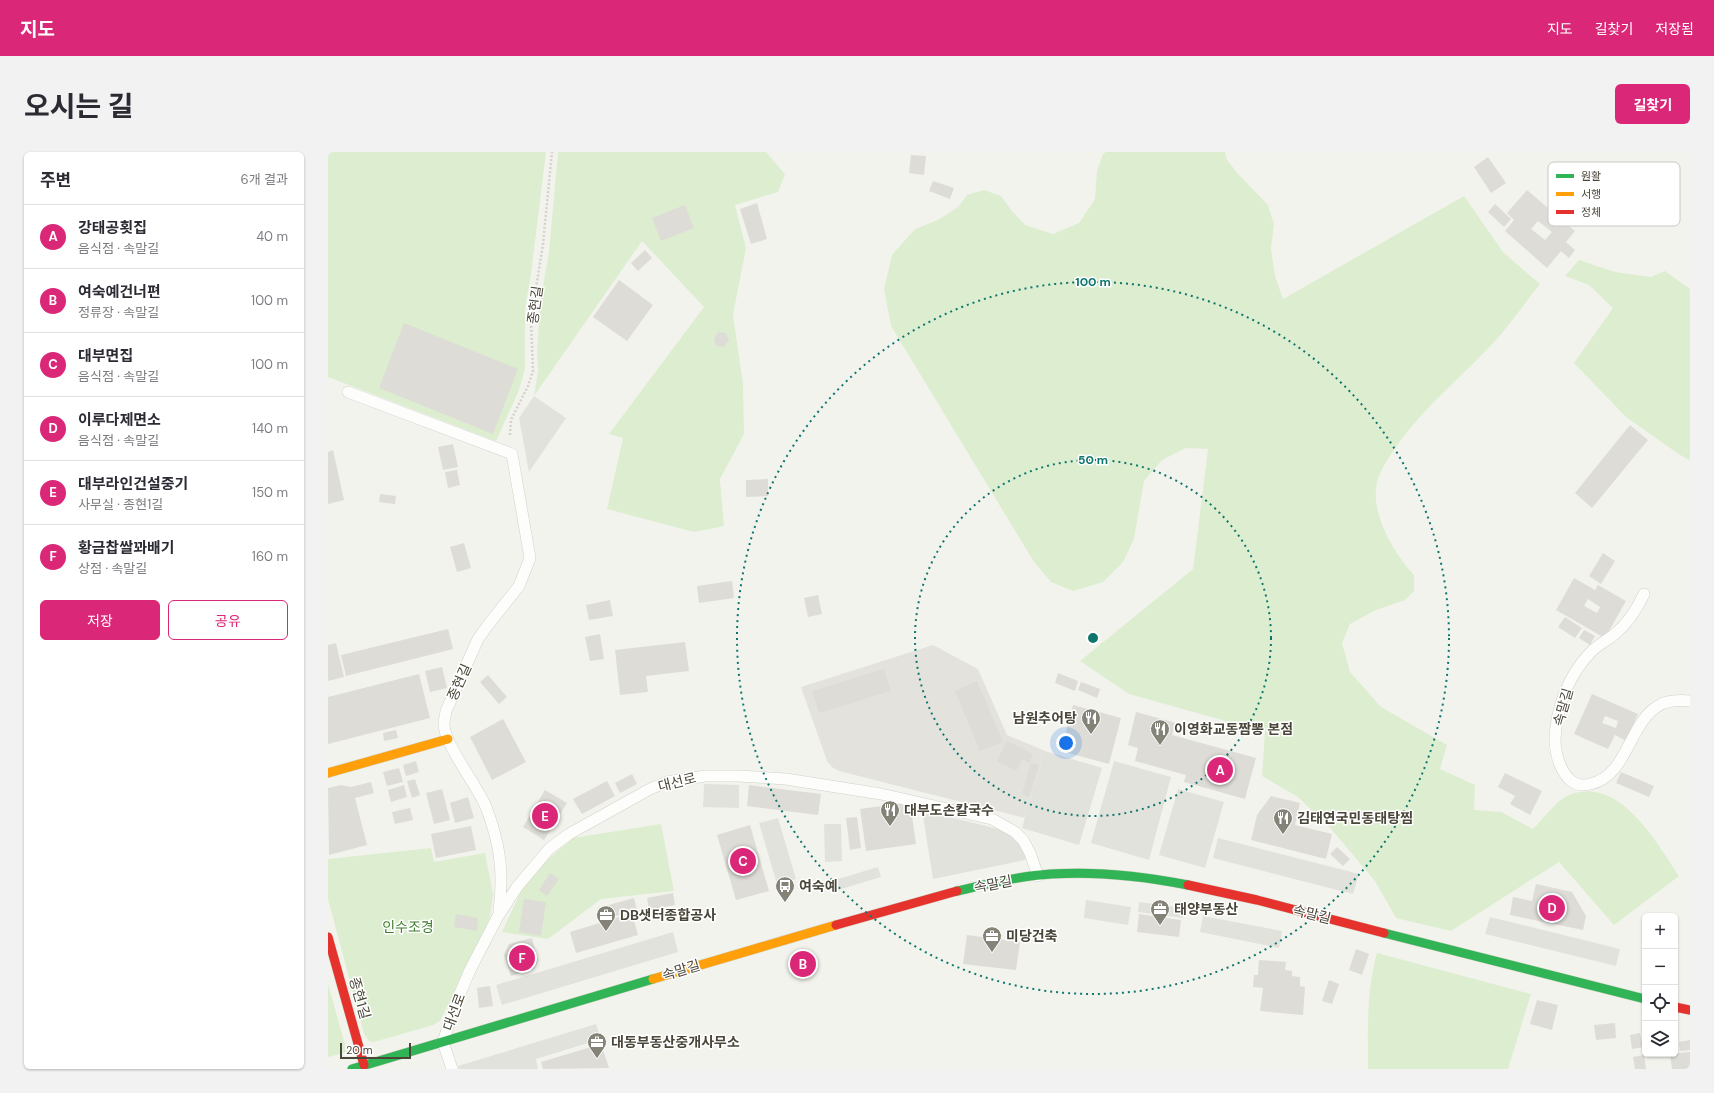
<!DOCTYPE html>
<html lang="ko">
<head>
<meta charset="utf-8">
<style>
	:root { --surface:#fff; --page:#f2f2f3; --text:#2b2b33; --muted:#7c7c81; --line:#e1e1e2; --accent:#db2777 }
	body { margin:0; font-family:"DM Sans","Noto Sans KR",sans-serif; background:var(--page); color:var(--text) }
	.controls { position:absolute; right:12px; bottom:12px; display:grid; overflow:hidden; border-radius:6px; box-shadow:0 1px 3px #0004 }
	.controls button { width:36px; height:36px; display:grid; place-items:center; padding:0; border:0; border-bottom:1px solid var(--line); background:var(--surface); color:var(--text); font:20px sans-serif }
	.scale { position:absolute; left:12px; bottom:10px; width:71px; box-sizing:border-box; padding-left:4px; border:2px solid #4a4639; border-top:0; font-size:11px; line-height:14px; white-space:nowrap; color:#4a4639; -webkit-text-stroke:3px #fff; paint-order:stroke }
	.you { position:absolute; left:738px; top:591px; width:14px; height:14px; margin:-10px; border:3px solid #fff; border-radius:50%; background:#1a73e8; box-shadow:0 0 0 6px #1a73e833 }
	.badge { display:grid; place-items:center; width:26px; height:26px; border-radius:50%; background:var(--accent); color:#fff; font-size:13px; font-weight:700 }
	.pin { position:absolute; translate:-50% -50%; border:2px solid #fff; box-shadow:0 1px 4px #0006 }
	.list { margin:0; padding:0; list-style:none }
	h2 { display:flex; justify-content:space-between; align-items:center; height:52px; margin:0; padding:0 16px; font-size:17px }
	h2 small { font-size:13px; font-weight:400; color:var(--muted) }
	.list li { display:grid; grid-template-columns:26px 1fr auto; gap:12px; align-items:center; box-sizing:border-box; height:64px; padding:0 16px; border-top:1px solid var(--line) }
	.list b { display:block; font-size:15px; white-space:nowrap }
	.list p { margin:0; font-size:13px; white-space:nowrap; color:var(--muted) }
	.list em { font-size:13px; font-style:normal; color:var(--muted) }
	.actions { display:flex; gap:8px; padding:12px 16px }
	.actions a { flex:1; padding:9px 0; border:1px solid var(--accent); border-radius:6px; text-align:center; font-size:14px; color:var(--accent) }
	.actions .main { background:var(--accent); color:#fff }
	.icon { flex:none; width:22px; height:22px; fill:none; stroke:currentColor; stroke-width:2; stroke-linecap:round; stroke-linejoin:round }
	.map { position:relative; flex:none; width:1362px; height:917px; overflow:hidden; border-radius:6px }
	header { display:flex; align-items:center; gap:24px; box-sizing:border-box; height:56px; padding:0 20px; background:var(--accent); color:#fff }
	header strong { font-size:19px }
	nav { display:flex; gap:22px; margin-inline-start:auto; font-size:14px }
	.intro { display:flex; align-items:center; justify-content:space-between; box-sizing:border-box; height:96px; padding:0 24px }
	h1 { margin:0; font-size:28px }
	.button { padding:10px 18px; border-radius:6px; background:var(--accent); color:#fff; font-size:14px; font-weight:700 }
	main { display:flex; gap:24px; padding:0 24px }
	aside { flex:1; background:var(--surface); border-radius:6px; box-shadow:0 1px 3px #0004 }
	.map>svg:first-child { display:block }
	.industrial { fill:#e3e2dc }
	.green { fill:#dceecf }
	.parking { fill:#e2e2dd }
	.building { fill:#dddcd6; fill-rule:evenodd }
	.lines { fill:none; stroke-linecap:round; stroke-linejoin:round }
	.lane-casing { stroke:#d1d1cb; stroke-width:12 }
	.fast-casing { stroke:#d2d1c5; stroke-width:10 }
	.slow-casing { stroke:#d2d1c5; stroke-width:10 }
	.jam-casing { stroke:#d2d1c5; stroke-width:10 }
	.path { stroke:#d3d2cc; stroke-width:2.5; stroke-dasharray:2 2; stroke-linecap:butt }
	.lane { stroke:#fdfdfc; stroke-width:11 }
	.fast { stroke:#30b455; stroke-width:9 }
	.slow { stroke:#ff9f0a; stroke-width:9 }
	.jam { stroke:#e5322d; stroke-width:9 }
	.ring { fill:none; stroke:#0f766e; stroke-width:2; stroke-dasharray:2 4 }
	.labels { text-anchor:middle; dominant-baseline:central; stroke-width:3; stroke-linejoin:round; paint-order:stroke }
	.street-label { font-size:14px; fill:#4a4639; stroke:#fff }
	.poi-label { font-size:14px; font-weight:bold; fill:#4a4639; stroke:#fff; text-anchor:start }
	.park-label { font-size:14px; fill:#3e7d2b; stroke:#fff }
	.key { fill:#fff; stroke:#c9c8c4; stroke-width:1 }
	.key-label { font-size:11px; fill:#4a4639 }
	.centre { fill:#0f766e; stroke:#fff; stroke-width:2 }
	.ring-label { font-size:12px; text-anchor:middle; font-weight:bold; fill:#0f766e; stroke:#fff; stroke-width:3; stroke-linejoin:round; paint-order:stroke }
</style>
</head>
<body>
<header>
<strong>지도</strong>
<nav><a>지도</a><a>길찾기</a><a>저장됨</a></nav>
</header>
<div class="intro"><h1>오시는 길</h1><a class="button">길찾기</a></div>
<main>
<aside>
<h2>주변<small>6개 결과</small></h2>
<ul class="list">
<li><span class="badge">A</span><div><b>강태공횟집</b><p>음식점 · 속말길</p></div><em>40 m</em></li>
<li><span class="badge">B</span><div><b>여숙예건너편</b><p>정류장 · 속말길</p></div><em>100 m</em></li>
<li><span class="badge">C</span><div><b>대부면집</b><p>음식점 · 속말길</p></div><em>100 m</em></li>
<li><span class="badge">D</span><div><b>이루다제면소</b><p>음식점 · 속말길</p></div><em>140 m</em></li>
<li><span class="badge">E</span><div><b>대부라인건설중기</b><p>사무실 · 종현1길</p></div><em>150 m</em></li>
<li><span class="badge">F</span><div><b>황금찹쌀꽈배기</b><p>상점 · 속말길</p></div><em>160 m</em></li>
</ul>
<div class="actions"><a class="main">저장</a><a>공유</a></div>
</aside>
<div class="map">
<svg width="1362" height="917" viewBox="0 0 1362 917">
	<rect width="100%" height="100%" fill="#f3f3ee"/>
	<!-- industrial -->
	<path class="industrial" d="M605,493L650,517L679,583L717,599L697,666L511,619L504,615L499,609L473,535Z"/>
	<!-- green -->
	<path class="green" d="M0,0H218L203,122L197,157V217L191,238L168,289L0,225Z
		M230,0H438L457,22L450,40L407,53L418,96L405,163L415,232L416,282L392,327L396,374L366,380L279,357L295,286L281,282L376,155L314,89L206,244L210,219L209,200L212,151L221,100Z
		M778,0H897L899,8L911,23L940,53L946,72L943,96L947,124L955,147L1136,44L1175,100L1212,132C1197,151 1183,171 1167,189C1133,226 1094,256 1066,298C1059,308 1052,319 1049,330C1042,362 1066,401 1086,423V439L1077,448L1048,458L1022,472L1014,491L1022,520L1053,555L1119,593L1112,617L1147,633L1146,658L1173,660L1205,677C1217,666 1228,647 1244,642C1292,625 1329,691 1351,724L1286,773L1231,710L1123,779L1068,766L1047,729L1004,678L970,645L934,624L937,580L801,542L752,509L865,417L880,297L858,296L834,308L816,329L806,387L795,410L775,430L745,439L723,430L706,410L563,174L556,137L564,103L587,77L610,68L630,55L639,43L656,38L673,44L684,59L697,73L725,82L751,71L767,47L769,19L775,2Z
		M1251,108L1287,120L1323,125L1337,119L1362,137V308L1352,303L1298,265L1246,211L1285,156L1261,133L1237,124Z
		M333,672L346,739L273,747L220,787L174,780L194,737L213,713L245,686Z
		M103,696L106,710L157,701L165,742L162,765L151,791L112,869L105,873L46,890L41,889L36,882L0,747V707Z
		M1049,801L1203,842L1180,917H1040C1040,877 1038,840 1049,801Z
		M0,832L19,900L0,905Z"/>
	<!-- parking -->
	<path class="parking" d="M206,244L238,266L201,320L191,266Z
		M717,599L774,616L751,693L694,676Z
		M786,609L843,625L821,708L763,691Z
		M376,632L411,633V656L375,655Z
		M850,637L896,650L877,716L831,703Z
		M594,658L678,679L689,685L698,703L697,708L605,727Z
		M450,666L468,727L449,732L431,671Z
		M496,672H513L514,709L497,710Z
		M890,686L1031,722L1025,742L885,706Z
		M550,715L553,725L503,740L500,730Z
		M758,748L803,755L800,773L756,766Z
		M811,750L856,756L855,766L810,760Z
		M875,764L954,779L951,796L872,780Z
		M1162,765L1292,797L1288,814L1157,782Z
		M345,780L350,800L174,853L168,833Z
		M268,872L273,887L208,907L210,917H131L130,914Z"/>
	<!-- building -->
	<path class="building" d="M583,3L598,4L596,23L581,21Z
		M1160,5L1178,31L1163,41L1146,15Z
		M605,29L626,36L622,47L601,39Z
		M1199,38L1247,79L1238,90L1247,98L1241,106L1233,99L1219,116L1177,79L1186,68L1179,61ZM1210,69L1224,80L1217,88L1203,77Z
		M429,51L439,87L423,92L412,57Z
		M1167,52L1183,67L1176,75L1160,60Z
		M357,53L366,76L333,89L324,66Z
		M317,98L324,106L310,119L303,111Z
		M291,128L325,153L299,189L265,165Z
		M76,171L190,217L165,282L51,236Z
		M390,180L398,181L401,188L396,195L388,194L386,187Z
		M1302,273L1320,288L1264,356L1247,341Z
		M125,292L130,315L115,318L110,295Z
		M5,298L16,348L0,352V300Z
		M129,318L132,333L120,336L117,320Z
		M440,327V344L418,345V328Z
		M52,342L68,344L67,352L51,350Z
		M136,391L143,416L129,420L122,395Z
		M1275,401L1287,409L1273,432L1261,424Z
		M1246,426L1267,438L1270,433L1298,449L1277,486L1228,458ZM1260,447L1272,455L1269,461L1256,454Z
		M404,429L406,446L371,451L369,434Z
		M490,443L494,462L480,465L476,446Z
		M282,448L285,464L261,468L258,453Z
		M1237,465L1254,476L1247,486L1230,475Z
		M120,477L125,497L18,524L13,503Z
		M1256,478L1267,484L1262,493L1251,486Z
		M272,482L276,507L262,509L257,485Z
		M357,490L361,519L318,524L320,540L292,543L287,498Z
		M8,491L16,525L0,529V493Z
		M114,515L119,536L102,540L97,519Z
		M556,517L563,539L491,561L484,539Z
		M730,521L750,529L747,539L727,531Z
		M91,522L102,566L0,592V545Z
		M160,523L179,545L171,552L152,530Z
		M649,529L675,590L652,599L627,539Z
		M753,530L772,537L769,546L750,538Z
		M1264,542L1310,562L1298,589L1287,583L1280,597L1246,582ZM1277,564L1290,569L1288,576L1274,571Z
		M745,553L793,566L781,612L733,599Z
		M808,560L848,571L844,583L928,606L917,647L856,630L858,623L807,609L810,596L800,593Z
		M175,567L198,610L164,628L142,585Z
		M68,578L70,586L56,589L55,581Z
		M679,589L705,602L701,611L694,607L688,619L669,609Z
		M88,609L91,620L78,624L75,613Z
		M703,611L711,613L701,645L694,642Z
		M71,616L75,630L59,634L55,620Z
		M1293,620L1326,634L1321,645L1288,631Z
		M1177,621L1214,639L1202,663L1182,652L1187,644L1170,635Z
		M304,622L309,632L292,641L287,631Z
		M87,627L92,643L84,646L79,629Z
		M279,629L287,644L254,662L245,647Z
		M43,630L46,641L27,646L39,693L1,703L0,636L13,633L23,635Z
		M76,633L79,645L63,650L60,638Z
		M421,633L493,642L490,663L419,654Z
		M114,637L122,668L106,672L98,641Z
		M217,638L239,651L216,688L195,675Z
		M943,644L972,651L967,673L1004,682L998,707L923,688L929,663Z
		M140,645L146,666L127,671L122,651Z
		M582,650L588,692L538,699L532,657Z
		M82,656L85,668L67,672L64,660Z
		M529,665L533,696L522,698L518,666Z
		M422,673L441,739L408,748L389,683Z
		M143,674L148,698L108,706L103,682Z
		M1009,695L1022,707L1015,714L1002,702Z
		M222,721L231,727L219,744L211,738Z
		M1208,732L1244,740L1258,764L1255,778L1182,763L1185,745L1204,749Z
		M345,741L347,753L321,758L319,746Z
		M306,746L309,758L274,768L270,756Z
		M196,747L218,750L213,784L191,780Z
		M304,761L310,783L248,801L242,780Z
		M128,762L150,766L149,779L126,775Z
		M811,762L853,768L851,785L809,780Z
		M639,783L692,790L688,818L635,812Z
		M204,786L210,809L206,817L183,824L176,803L181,792Z
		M1028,797L1041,802L1034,823L1021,818Z
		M931,808L958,810L957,818L964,819V824L972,825V834L977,835L975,863L932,859L935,836L925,835L926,823H930Z
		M1001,828L1011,832L1004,852L994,849Z
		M162,834L165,854L151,856L149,836Z
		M1209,848L1230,853L1224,878L1202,872Z
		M1287,871L1288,886L1268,888L1266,873Z
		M1312,881L1315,895L1304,897L1302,883Z
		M1362,888V898L1352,899L1351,890Z
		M273,892L281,916L215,917L213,910Z
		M1362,900V917H1344L1342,902Z
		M1316,903L1318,917H1307L1305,905Z"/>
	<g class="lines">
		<defs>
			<path id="lane" d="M20,240L184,302L202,406L191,434L160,473L150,487L118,559C118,562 116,567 116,571C115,591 149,633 158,655C172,691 176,721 171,759
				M1316,442C1309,457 1301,470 1288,481C1280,488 1269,493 1262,501C1240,524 1227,558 1227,590C1228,604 1232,618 1242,628C1248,633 1255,634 1262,632C1299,625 1301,571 1330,554C1339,548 1351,548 1362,549
				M124,917L115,890L128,851L142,818L170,764L189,735L221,697L241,682L322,637L339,630L377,624H411L458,627L553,642L664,667L687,680L695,688L702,701L710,724"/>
			<path id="fast" d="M629,739C660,732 691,724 723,722C769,719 815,724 860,733
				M1056,781L1317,847
				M24,917L325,827"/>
			<path id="slow" d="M0,621L120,587
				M325,827L508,773"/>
			<path id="jam" d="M860,733L929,748L1056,781
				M508,773L629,739
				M0,785L36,913
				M1347,855L1362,858"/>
		</defs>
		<!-- lane casing -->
		<use href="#lane" class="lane-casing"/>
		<!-- fast casing -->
		<use href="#fast" class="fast-casing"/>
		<!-- slow casing -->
		<use href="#slow" class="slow-casing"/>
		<!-- jam casing -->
		<use href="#jam" class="jam-casing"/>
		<!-- path -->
		<path class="path" d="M182,283L183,268L200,234L205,219L203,168L215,92L224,0"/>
		<!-- lane -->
		<use href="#lane" class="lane"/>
		<!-- fast -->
		<use href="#fast" class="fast"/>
		<!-- slow -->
		<use href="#slow" class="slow"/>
		<!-- jam -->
		<use href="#jam" class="jam"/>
	</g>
	<!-- distance rings -->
	<g class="ring">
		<circle cx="765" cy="486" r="178"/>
		<circle cx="765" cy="486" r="356"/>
	</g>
	<!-- icons -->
	<defs>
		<symbol id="restaurant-pin" viewBox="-11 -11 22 30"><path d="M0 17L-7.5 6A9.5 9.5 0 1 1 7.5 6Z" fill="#858378" stroke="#fff"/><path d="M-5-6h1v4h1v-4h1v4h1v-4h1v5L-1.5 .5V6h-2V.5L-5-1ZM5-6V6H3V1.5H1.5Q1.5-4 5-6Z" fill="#fff"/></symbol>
		<symbol id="bus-pin" viewBox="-11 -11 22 30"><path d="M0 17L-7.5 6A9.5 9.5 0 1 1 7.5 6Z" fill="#858378" stroke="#fff"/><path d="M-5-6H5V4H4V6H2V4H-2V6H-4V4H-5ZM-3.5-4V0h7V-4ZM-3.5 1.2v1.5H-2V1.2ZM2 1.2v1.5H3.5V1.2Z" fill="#fff"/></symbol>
		<symbol id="office-pin" viewBox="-11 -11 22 30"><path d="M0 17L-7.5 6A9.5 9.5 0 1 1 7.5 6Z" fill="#858378" stroke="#fff"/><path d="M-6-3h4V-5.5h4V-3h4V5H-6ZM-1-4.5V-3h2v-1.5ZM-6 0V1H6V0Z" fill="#fff"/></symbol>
	</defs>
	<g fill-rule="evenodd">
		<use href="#restaurant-pin" x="752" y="555" width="22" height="30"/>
		<use href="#restaurant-pin" x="821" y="566" width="22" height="30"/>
		<use href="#restaurant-pin" x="551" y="647" width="22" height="30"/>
		<use href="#restaurant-pin" x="944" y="655" width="22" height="30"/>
		<use href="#bus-pin" x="446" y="723" width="22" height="30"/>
		<use href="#office-pin" x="821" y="746" width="22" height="30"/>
		<use href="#office-pin" x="267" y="752" width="22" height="30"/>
		<use href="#office-pin" x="653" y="773" width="22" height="30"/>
		<use href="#office-pin" x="258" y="879" width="22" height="30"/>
	</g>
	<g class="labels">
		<!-- street labels -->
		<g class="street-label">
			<text transform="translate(207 153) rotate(-82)">종현길</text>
			<text transform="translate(131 530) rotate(-66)">종현길</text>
			<text transform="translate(1235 555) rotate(-74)">속말길</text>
			<text transform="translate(349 630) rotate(-14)">대선로</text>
			<text transform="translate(665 732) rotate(-11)">속말길</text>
			<text transform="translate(984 762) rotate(14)">속말길</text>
			<text transform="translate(353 818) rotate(-17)">속말길</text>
			<text transform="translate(32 846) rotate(74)">종현1길</text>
			<text transform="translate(126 860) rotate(-70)">대선로</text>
		</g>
		<!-- poi labels -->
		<g class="poi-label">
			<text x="749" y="566" text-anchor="end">남원추어탕</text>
			<text x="846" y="577">이영화교동짬뽕 본점</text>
			<text x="576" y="658">대부도손칼국수</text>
			<text x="969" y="666">김태연국민동태탕찜</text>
			<text x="471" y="734">여숙예</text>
			<text x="846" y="757">태양부동산</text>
			<text x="292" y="763">DB샛터종합공사</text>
			<text x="678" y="784">미당건축</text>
			<text x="283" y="890">대동부동산중개사무소</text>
		</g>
		<!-- park labels -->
		<g class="park-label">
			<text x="80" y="775">인수조경</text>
		</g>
	</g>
	<!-- legend -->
	<rect x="1220" y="10" width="132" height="64" rx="6" class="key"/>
	<rect x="1228" y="22" width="18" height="4" fill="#30b455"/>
	<rect x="1228" y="40" width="18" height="4" fill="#ff9f0a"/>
	<rect x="1228" y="58" width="18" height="4" fill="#e5322d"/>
	<g class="key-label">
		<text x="1253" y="28">원활</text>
		<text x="1253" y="46">서행</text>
		<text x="1253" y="64">정체</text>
	</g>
	<circle cx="765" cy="486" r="6" class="centre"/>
	<g class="ring-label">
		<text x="765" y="134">100 m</text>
		<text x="765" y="312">50 m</text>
	</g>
</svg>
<div class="controls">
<button>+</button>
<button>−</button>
<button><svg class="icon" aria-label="locate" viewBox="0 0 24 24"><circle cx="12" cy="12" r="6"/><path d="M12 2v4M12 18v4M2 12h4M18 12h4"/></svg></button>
<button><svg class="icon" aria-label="layers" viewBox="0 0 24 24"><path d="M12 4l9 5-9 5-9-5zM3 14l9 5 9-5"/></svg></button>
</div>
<div class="scale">20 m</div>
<div class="you"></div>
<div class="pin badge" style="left:892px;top:618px">A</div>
<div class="pin badge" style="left:475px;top:812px">B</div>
<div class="pin badge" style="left:415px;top:709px">C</div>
<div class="pin badge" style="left:1224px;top:756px">D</div>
<div class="pin badge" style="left:217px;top:664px">E</div>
<div class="pin badge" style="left:194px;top:806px">F</div>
</div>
</main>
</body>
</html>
